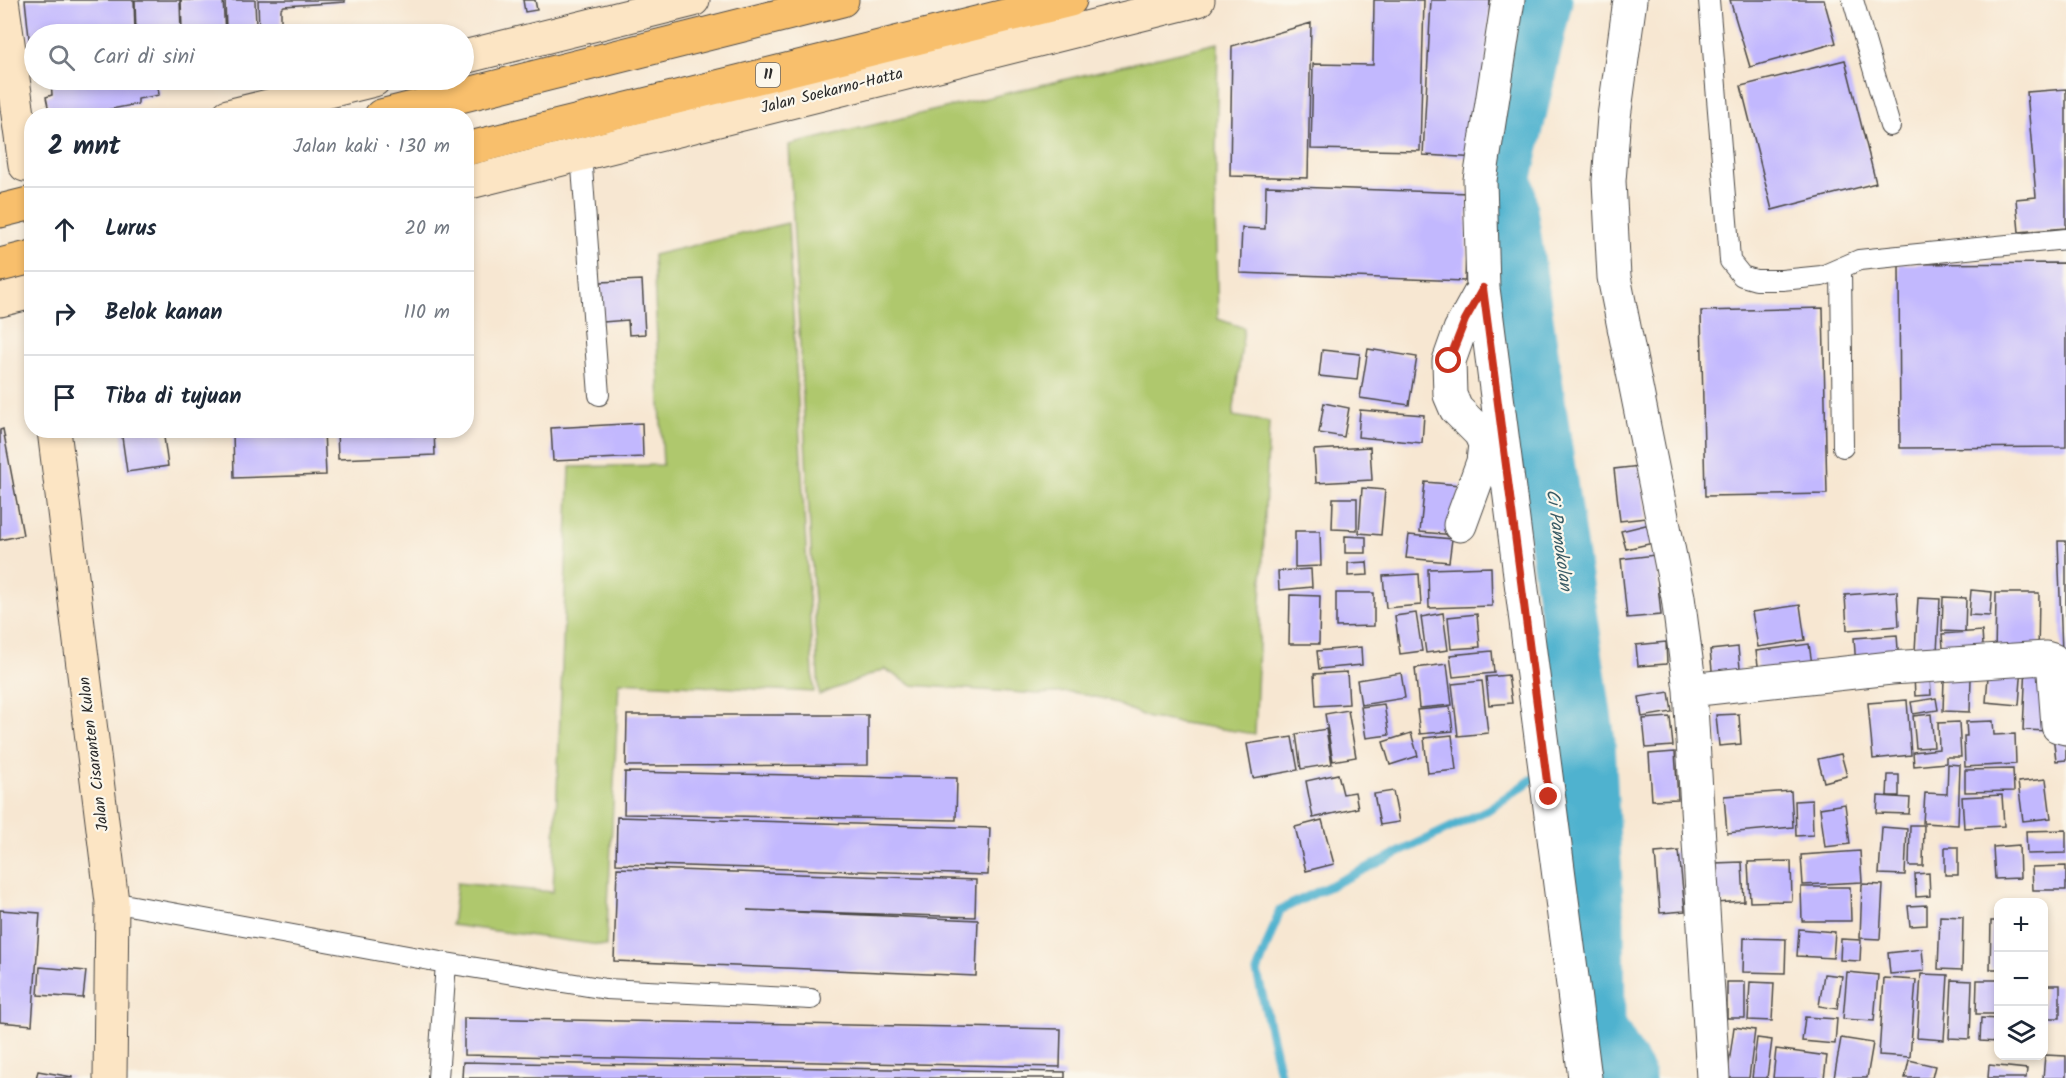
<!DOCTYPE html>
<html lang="id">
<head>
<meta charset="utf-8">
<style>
	:root { --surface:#fff; --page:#f6f6f7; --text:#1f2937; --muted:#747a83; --line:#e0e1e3 }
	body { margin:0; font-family:Kalam,sans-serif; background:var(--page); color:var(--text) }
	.controls { position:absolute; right:18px; bottom:18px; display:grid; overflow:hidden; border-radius:12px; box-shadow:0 3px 9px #0003 }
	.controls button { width:54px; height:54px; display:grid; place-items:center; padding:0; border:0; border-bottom:2px solid var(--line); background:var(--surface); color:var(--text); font:30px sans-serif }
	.stop { position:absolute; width:18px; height:18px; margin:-14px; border:4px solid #c8321e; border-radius:50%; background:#fff }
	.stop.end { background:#c8321e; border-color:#fff; box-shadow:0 2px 6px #0008 }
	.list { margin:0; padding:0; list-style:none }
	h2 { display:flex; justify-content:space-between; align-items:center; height:78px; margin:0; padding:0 24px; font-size:26px }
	h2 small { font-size:20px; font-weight:400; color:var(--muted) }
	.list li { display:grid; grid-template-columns:39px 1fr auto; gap:18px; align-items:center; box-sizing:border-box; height:84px; padding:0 24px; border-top:2px solid var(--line) }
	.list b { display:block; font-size:22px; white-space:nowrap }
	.list em { font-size:20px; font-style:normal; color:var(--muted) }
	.icon { flex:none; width:33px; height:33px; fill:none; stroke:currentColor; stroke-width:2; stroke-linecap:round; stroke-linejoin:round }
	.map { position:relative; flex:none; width:2066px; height:1078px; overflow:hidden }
	.search { position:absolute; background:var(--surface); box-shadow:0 3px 9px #0003; left:24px; top:24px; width:450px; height:66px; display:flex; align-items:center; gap:15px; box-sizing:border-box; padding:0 21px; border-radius:33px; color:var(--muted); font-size:22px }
	.panel { position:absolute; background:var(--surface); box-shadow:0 3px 9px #0003; left:24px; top:108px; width:450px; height:330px; border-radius:24px }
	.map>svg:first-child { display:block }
	.green { fill:#afc86d; stroke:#6d7a4c; stroke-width:1.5 }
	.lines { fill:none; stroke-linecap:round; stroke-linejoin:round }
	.stream { stroke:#50b2cf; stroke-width:9 }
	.river { stroke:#50b2cf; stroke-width:57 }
	.building { fill:#c2b8fe }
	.lane-casing { stroke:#4a4744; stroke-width:22 }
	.street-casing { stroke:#4a4744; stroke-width:35 }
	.secondary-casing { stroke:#4a4744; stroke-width:35 }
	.highway-casing { stroke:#4a4744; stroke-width:35 }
	.lane { stroke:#fff; stroke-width:20 }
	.street { stroke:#fff; stroke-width:33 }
	.secondary { stroke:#fce5c4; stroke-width:33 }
	.highway { stroke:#f8bf6c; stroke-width:33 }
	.route { stroke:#c8321e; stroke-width:8 }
	.labels { text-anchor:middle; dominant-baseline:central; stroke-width:4.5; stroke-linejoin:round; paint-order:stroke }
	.shield { fill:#fbf7ec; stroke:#696865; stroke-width:1.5 }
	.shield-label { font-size:15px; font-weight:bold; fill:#2b2b2b }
	.street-label { font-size:16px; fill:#2b2b2b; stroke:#fbf7ec }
	.water-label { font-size:18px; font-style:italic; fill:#385a64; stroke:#fbf7ec }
</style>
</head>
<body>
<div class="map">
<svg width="2066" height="1078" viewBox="0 0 2066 1078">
	<rect width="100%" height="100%" fill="#fbf7ec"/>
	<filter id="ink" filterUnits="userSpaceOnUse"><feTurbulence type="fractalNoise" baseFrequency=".0167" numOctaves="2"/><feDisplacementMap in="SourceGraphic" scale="12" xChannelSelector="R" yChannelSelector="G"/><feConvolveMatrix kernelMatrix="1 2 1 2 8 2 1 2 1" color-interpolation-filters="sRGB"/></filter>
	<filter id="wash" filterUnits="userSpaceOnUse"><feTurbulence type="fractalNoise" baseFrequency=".008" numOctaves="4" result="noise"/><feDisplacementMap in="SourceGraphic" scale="24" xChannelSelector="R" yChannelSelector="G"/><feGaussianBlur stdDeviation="1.35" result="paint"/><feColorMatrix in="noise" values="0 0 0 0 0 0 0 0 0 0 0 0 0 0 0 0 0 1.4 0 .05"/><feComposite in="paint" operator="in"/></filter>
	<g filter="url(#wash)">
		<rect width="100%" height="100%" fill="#f7e7d2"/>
		<!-- green -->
		<path class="green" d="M1218,43L1215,216L1218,319L1244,328L1233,416L1269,422L1255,734L1149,718L1105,699L1072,692L1037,694L911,685L885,669L819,695L789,145Z
			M788,223L814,692L619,682L606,946L452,925L457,883L553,892L570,467L663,465L653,255Z"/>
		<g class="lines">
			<!-- stream -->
			<path class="stream" d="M1551,767L1587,742
				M1281,1078L1257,972L1280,910L1489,809L1540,774"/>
			<!-- river -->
			<path class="river" d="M1544,0L1504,176L1587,742L1596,924L1597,1027L1627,1078"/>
		</g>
		<g id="blocks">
			<!-- building -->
			<path class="building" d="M25,0H134L135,34H34V47H30Z
				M135,0H180L181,34H136Z
				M181,0H223L225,34H206V29L182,30Z
				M225,0H255L256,26L226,29Z
				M258,0H345V2L284,6L281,9V31L259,32Z
				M523,0H535L537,10L525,12Z
				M1374,0H1424L1420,151L1311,149L1313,64L1373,65Z
				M1431,0H1490L1481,158L1423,155Z
				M1730,0H1824L1836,43L1750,67Z
				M1311,23L1308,178L1230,176L1232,46Z
				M1845,60L1876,183L1772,210L1741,86Z
				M51,80H157L159,95L138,99V104L75,116H50L46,97L52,95Z
				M2066,89V228L2019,232L2016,199L2036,197L2027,92Z
				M1266,186L1468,193L1465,281L1240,273L1242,228L1265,229Z
				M2066,263V447L1900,448L1899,264Z
				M642,280L645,334L629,335L628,320L603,322L601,282Z
				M1823,308L1827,494L1705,496L1701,311Z
				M1368,349L1417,357L1409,405L1360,398Z
				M1322,350L1360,354L1357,380L1319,376Z
				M1324,403L1349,408L1344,437L1319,433Z
				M1360,410L1424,415L1422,443L1358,437Z
				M642,423L643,457L553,461L551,428Z
				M3,429L23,535L0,540V430Z
				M121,430H163L168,466L127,472Z
				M233,430H324L326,475L234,478Z
				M337,430H434L435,455L338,459Z
				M1370,447L1372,480L1316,483L1314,450Z
				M1640,466L1646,518L1620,521L1614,469Z
				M1425,482L1460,485L1455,535L1420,532Z
				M1362,488L1385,490L1381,535L1359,533Z
				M1333,498H1357V530L1332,529Z
				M1654,523L1658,542L1626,549L1621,531Z
				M1295,531H1320L1321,566L1295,567Z
				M1409,535L1452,539L1449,562L1406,558Z
				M1345,536L1366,537V553H1345Z
				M2058,541H2066V708H2064Z
				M1655,555L1661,615L1627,618L1621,559Z
				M1367,562L1368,575L1348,576V563Z
				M1491,567L1492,606L1429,608L1428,569Z
				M1311,569L1312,587L1279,590L1278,571Z
				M1419,574L1421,605L1386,608L1383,576Z
				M1971,590L1992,592L1990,616L1969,615Z
				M1897,591L1899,626L1847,630L1845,595Z
				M1336,593H1374V626L1336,627Z
				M1996,593H2039L2038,658H1995Z
				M1290,595L1320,596L1319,644H1289Z
				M1943,597L1966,598L1965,632L1942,631Z
				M1918,598L1940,599L1937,652L1915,651Z
				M1800,605L1805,640L1758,647L1752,612Z
				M1416,613L1422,651L1400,654L1395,616Z
				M1443,613L1448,650L1426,653L1421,617Z
				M1477,614L1480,647L1451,649L1448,617Z
				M1982,631L1984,660L1944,662L1942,634Z
				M1897,635L1899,663L1856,667L1854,638Z
				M1666,642L1667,664L1638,666L1636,645Z
				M1809,644L1813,671L1760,679L1756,651Z
				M1361,647L1362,665L1319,669L1317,651Z
				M1738,647L1741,678L1713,680L1710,650Z
				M1492,651L1494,673L1453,677L1450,655Z
				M2026,663L2052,664L2049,731L2023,730Z
				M1447,664L1452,705L1419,708L1415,668Z
				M1989,664L2022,666L2019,705L1986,702Z
				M1347,672L1349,704L1316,706L1314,674Z
				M1401,673L1405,698L1361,705L1357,680Z
				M1508,675L1512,703L1489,705L1486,677Z
				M1914,676H1930L1931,695L1915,696Z
				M1944,678H1971L1970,712L1943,711Z
				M1482,681L1488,733L1458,736L1452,684Z
				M1669,692L1672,712L1642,717L1639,697Z
				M1936,698L1938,710L1913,714L1911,702Z
				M1907,700L1911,755L1873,759L1868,703Z
				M1384,704L1389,735L1366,738L1361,707Z
				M1450,707L1453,731L1420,734L1417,710Z
				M1348,710L1356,757L1333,761L1325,714Z
				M1739,714L1741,744L1719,746L1716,715Z
				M1931,714L1934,747L1916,748L1913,716Z
				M627,715H868V765L626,766Z
				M1670,717L1673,746L1646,748L1643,719Z
				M1993,721L1994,735L2015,734L2016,764L1965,767L1964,736H1967L1966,722Z
				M1959,722L1961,757H1946V763L1914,766L1913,752L1939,749L1938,723Z
				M1326,729L1332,764L1301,769L1296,734Z
				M1411,733L1418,756L1390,765L1383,742Z
				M2066,734V760L2056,761L2053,735Z
				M1452,735L1456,770L1428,773L1424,738Z
				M1292,737L1298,770L1253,778L1247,744Z
				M1675,752L1678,799L1652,800L1649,754Z
				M1841,754L1847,776L1824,782L1818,759Z
				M1948,764L1960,765L1958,825L1923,823L1925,793L1947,794Z
				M2013,769L2014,791L1965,792V770Z
				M625,772L957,778L956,820L624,814Z
				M1338,774L1343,794L1355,792L1358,808L1313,818L1306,781Z
				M1888,775H1899V796H1887Z
				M2046,779L2051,818L2023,821L2018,782Z
				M1393,791L1399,822L1380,825L1374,794Z
				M1791,791L1793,827L1727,833L1724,796Z
				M2002,795L2004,826L1964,828L1962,797Z
				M1878,796L1910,798L1909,814L1877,813Z
				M1812,800L1813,835L1796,836L1795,801Z
				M1845,804L1850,844L1825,847L1820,808Z
				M617,817L990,828L988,875L616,864Z
				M1322,820L1334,864L1306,871L1295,827Z
				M1910,825H1924L1923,866H1909Z
				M1882,827L1907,829L1905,875L1879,874Z
				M2066,830V853L2027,854L2026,831Z
				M2019,845L2020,878L1995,879L1993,847Z
				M1945,847H1958V875H1945Z
				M1679,851L1685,911L1660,913L1655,853Z
				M1860,851L1862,882L1803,885L1801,855Z
				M1791,861L1792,901L1750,902L1748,862Z
				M1742,862L1744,901L1715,903L1714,863Z
				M2066,866V890H2033L2032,867Z
				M617,868L976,880L975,917L747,910L978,920L976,976L614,961Z
				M1929,873L1930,896L1916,897L1915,874Z
				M1862,884L1883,885L1880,939L1860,938Z
				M1801,887H1850L1851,921H1802Z
				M1927,905V925L1910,926L1908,906Z
				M0,910L40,913L32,1025L0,1022Z
				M1940,916L1963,917L1962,970L1938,969Z
				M1991,921H1998V969H1990Z
				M1799,929L1835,932L1833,958L1797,956Z
				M1744,938L1786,939L1785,973L1743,972Z
				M1841,939L1861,940L1860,961L1840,960Z
				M1922,949L1924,971L1890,974L1888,953Z
				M40,967L86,971L83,998L38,995Z
				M1847,972L1878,975L1874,1021L1843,1019Z
				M1824,974L1842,976L1837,1009L1819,1006Z
				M1921,974L1948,975L1944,1040L1917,1038Z
				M1884,978L1916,980L1910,1057L1879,1055Z
				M1952,980L1972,981L1970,1039L1949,1038Z
				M1977,980H1998V1014H1976Z
				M1727,982H1745V1018H1727Z
				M1750,982L1774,983L1772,1021L1748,1020Z
				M2044,985H2060V1018H2044Z
				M1805,1017L1837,1019L1835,1044L1802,1041Z
				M464,1018L1061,1029L1060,1067L464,1055Z
				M1981,1018L1998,1019V1042L1980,1041Z
				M1734,1027L1755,1030L1749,1078H1727Z
				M1757,1038L1772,1040L1767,1078H1752Z
				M1841,1038L1873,1043L1867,1078H1834Z
				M1776,1049L1827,1056L1824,1078H1773Z
				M2045,1055L2066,1056V1078H2043Z
				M1909,1060L1935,1066L1932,1078H1905Z
				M463,1062L1065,1072V1078H462Z
				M1989,1065L2027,1069L2026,1078H1988Z
				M38,1071L72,1077V1078H36Z"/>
		</g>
	</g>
	<g filter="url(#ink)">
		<use href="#blocks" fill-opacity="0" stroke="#4a4744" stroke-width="1.5"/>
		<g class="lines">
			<defs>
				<path id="lane" d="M1709,0L1729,246L1730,261L1742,276L1756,280H1782L1822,276L1859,260L2066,239
					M1853,0L1890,126
					M581,154L599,395
					M1841,268L1843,447
					M112,902L446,963L606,989L811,999
					M438,1078L446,963"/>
				<path id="street" d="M1508,0L1480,180L1483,288L1585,1078
					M1630,0L1614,117L1609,181L1614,277L1678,597L1690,690L1713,1078
					M1460,525L1483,462L1485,444L1480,433L1456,409L1450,395L1449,361L1460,330L1483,288
					M1690,690L1891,668L2046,658L2053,660L2058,726L2066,728"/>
				<path id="secondary" d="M2,0L25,165
					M464,57L693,0
					M228,116L374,80
					M466,183L1198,0
					M0,300L32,292
					M54,430L112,902L110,1078"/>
				<path id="highway" d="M381,116L842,0
					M466,149L1070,0
					M0,211L32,203
					M0,265L32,257"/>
			</defs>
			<!-- lane casing -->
			<use href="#lane" class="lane-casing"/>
			<!-- street casing -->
			<use href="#street" class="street-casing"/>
			<!-- secondary casing -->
			<use href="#secondary" class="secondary-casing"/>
			<!-- highway casing -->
			<use href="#highway" class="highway-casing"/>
			<!-- lane -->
			<use href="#lane" class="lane"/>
			<!-- street -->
			<use href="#street" class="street"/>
			<!-- secondary -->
			<use href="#secondary" class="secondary"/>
			<!-- highway -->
			<use href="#highway" class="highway"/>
		</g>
	</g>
	<g class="lines" filter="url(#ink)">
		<!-- route -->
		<path class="route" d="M1449,361L1465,320L1483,288L1549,797"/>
	</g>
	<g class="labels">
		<!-- shield labels -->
		<rect class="shield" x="756" y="63" width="24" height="24" rx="4.5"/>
		<g class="shield-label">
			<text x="768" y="75">11</text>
		</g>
		<!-- street labels -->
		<g class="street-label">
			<text transform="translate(832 91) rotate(-14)">Jalan Soekarno-Hatta</text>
			<text transform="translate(94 754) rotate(-97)">Jalan Cisaranten Kulon</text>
		</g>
		<!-- water labels -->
		<g class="water-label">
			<text transform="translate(1558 540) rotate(82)">Ci Pamokolan</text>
		</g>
	</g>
</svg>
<div class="controls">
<button>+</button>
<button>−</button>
<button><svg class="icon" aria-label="layers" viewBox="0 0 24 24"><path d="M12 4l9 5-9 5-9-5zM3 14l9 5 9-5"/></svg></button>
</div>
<div class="stop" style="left:1449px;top:361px"></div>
<div class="stop end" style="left:1549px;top:797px"></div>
<div class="search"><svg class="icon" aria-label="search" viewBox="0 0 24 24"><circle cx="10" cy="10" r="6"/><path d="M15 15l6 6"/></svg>Cari di sini</div>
<section class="panel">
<h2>2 mnt<small>Jalan kaki · 130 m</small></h2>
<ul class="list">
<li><svg class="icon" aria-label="ahead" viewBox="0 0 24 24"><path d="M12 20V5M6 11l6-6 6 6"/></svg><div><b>Lurus</b></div><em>20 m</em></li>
<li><svg class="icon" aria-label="right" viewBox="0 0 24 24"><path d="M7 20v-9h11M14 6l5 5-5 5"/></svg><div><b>Belok kanan</b></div><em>110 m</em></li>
<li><svg class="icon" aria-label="arrive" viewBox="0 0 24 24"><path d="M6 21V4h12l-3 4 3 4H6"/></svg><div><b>Tiba di tujuan</b></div></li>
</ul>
</section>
</div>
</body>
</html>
